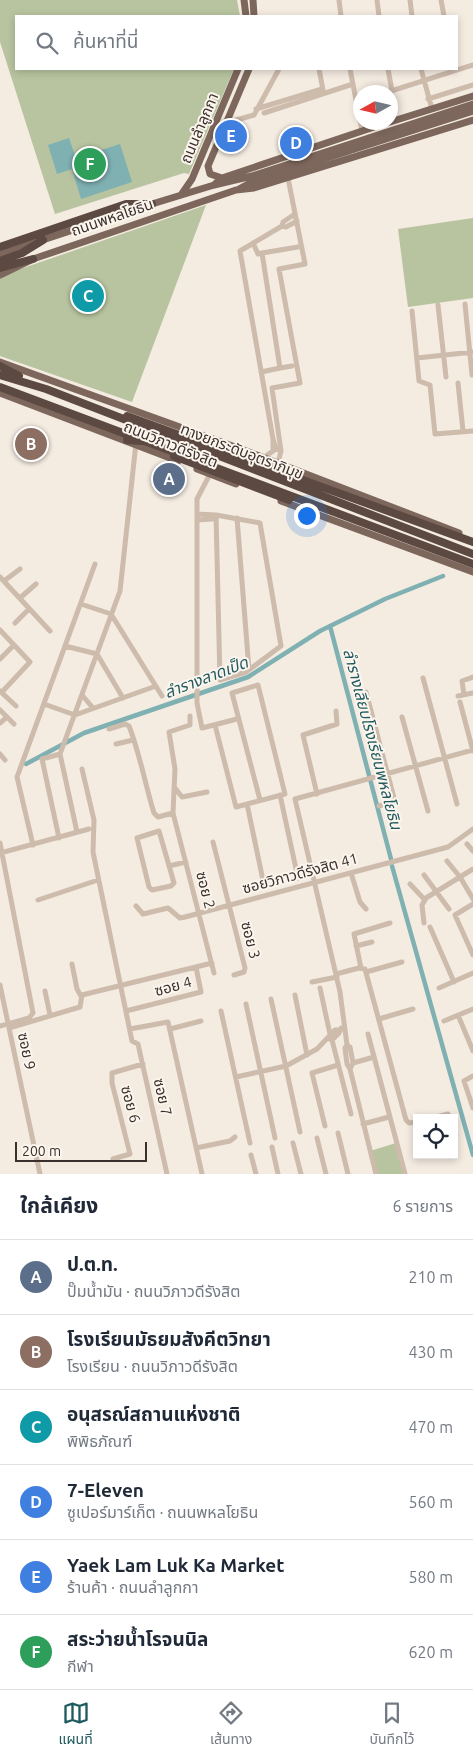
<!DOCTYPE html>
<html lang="th">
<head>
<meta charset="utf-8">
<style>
	:root { --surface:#fff; --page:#f2f2f3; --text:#1f2937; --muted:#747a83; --line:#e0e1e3; --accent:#1f5a5e }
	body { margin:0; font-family:Ubuntu,"Noto Sans Thai",sans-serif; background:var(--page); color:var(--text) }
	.controls { position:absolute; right:15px; bottom:15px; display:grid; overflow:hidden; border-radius:0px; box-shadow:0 2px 8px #0003 }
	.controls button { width:45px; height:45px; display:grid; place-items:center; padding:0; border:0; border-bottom:1px solid var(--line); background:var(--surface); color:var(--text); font:25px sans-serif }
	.compass { position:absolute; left:353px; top:85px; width:45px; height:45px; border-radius:50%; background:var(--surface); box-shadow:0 2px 8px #0003; rotate:262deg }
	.scale { position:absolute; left:15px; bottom:12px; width:132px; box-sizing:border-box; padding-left:5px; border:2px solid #3b302b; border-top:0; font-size:14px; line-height:18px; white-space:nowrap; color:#3b302b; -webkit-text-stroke:4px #fbf5ee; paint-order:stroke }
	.you { position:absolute; left:306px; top:515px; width:18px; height:18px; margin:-12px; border:4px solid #fff; border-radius:50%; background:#1a73e8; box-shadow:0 0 0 8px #1a73e833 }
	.badge { display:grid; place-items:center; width:32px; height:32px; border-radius:50%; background:var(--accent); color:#fff; font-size:16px; font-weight:700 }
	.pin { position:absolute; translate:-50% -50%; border:2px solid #fff; box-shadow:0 1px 5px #0006 }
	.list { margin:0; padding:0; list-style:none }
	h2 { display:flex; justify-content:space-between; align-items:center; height:65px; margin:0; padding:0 20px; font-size:21px }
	h2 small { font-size:16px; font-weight:400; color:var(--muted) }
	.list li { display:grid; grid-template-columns:32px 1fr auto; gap:15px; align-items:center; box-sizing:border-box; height:75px; padding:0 20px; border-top:1px solid var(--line) }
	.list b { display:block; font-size:19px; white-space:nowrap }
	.list p { margin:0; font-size:16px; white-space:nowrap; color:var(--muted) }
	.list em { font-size:16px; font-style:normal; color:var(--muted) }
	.icon { flex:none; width:28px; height:28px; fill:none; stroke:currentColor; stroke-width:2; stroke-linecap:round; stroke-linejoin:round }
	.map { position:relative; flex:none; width:473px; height:1174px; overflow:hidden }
	.search { position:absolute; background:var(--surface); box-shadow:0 2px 8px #0003; left:15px; right:15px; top:15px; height:55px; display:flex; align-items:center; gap:12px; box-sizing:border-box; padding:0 18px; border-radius:0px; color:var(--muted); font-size:19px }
	.sheet { height:515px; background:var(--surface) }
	nav { display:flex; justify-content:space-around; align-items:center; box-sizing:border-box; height:70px; border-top:1px solid var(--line); background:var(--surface); font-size:14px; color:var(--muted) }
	nav a { display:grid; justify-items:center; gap:2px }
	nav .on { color:var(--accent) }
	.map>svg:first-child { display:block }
	.green { fill:#b8c4a0 }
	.water { fill:#7fb0b2 }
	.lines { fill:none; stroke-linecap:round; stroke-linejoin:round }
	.canal { stroke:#7fb0b2; stroke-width:4.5 }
	.minor { stroke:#cdbbac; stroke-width:5 }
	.major { stroke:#7d675c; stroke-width:7 }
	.highway { stroke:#5c4a42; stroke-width:8 }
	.labels { text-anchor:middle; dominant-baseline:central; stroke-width:4; stroke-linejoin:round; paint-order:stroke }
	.street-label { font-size:15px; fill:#3b302b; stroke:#fbf5ee }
	.water-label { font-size:16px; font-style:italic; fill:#1f5a5e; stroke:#fbf5ee }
</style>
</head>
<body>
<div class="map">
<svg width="473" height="1174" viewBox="0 0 473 1174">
	<rect width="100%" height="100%" fill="#f4ebe1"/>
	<!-- green -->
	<path class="green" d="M0,0H237L240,16H16V69H234L189,174L184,173L55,214L0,42Z
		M206,205L132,402L0,356V276Z
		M473,218V298L408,307L398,229Z
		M396,1143L405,1174H375L370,1151Z"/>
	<!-- water -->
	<path class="water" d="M69,138L76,158L120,144L132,182L81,199L72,169L57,174L48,145Z"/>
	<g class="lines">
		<!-- canal -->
		<path class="canal" d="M330,626L391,859
			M26,764L84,733L248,677L320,631L385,599L443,576
			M392,866L473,1155"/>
		<!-- minor -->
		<path class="minor" d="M339,0L341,16
			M377,0L379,16
			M410,0L412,16
			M441,0L444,16
			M319,69L323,90
			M350,69L362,131
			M388,69L392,91
			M421,69L432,109
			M388,92L473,65
			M428,99L473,85
			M256,109L322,89
			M264,113L353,84
			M226,123L254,115L279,69
			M282,226L286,227L297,221
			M253,243L258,254L262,253L280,368L261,372
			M262,253L298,247
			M465,304L472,375
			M438,305L446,377
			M412,311L419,381L430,385L435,434L473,431
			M417,358L473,352
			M280,368L292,366
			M458,383L463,431
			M273,439L240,251L282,226L283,222L295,214
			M273,450V439L276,449
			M281,451L272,388L300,383L279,269L305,264L288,178
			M263,458L276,449L281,451L278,463
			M210,474L197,499V703L202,728L237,719
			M197,514L216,515L212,519L197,520
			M216,515L260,523L281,646L246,672L220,680Z
			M237,518L249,670
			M0,577L50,631
			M4,581L20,569
			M20,598L36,584
			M81,604L111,614L162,696
			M15,623L29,609
			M0,630L30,662L2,692
			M65,646L97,654L123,698
			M0,659L14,645
			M423,678L457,804
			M0,691L16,706
			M366,692L394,798L392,802L379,806
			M82,695L93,708
			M464,695L462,681L473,677
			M458,696L473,693
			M460,702L473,751
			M44,704L75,715L156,686
			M0,710L14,724
			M190,716V725L169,732L175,769L173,813L214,973
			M402,717L428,811
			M0,723L7,717
			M215,725L236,807L285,794L258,685L232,693L260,800
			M109,729L125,724L129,726C140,754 145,784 154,813L158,817L173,813
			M116,744L133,740
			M0,754L5,760
			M82,769L94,820L93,852L132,1041L138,1044L167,1174
			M175,788L182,797L207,792
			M317,794L303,735L337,724L336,711
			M280,795L298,878
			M247,804L264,885
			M159,831L174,883L171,886L152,890L149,887L137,838Z
			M77,832L60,754L120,591L136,443
			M59,838L42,759L60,754
			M213,842L245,968L244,972L234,975
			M0,843L33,1013L29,1018L0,1026
			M467,844L473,851
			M33,845L17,777L95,564
			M0,853L89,829
			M447,861L460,877L473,899
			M169,866L186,862
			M351,873L360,902L366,909
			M424,875L449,909
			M410,884L425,900
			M38,900L98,880
			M473,904L455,915L473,955
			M136,906L143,914L168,908L180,918L185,917L448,847L473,829
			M424,923L422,905L426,898L473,869
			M430,927L454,982
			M356,946L372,942
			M72,964L77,989L81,996
			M361,968L354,934L390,923
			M366,972L402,962
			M336,974L359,968L365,969L406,1120L409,1123L417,1122
			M312,982L337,977
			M0,985L8,1023
			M320,988L330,1034
			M439,988L473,973
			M45,991L50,1015
			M295,995L307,1055
			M271,999L300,1132
			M246,1004L275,1138
			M126,1011L201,992L196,967
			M221,1011L250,1143
			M458,1015L473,1051
			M379,1019L413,1009
			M444,1021L473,1009
			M130,1029L168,1022L202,1174
			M170,1029L201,1021
			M368,1034L405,1174
			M329,1039L332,1040L339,1033L341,1028
			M332,1040L351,1114
			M347,1045L350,1047L353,1063L350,1069
			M353,1063L374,1057
			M473,1076L464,1081L473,1108
			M236,1077L286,1066L317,1049L335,1030H339
			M432,1118L448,1114
			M363,1124L389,1117
			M325,1126L312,1073L338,1065
			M338,1133L348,1174
			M317,1138L326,1174
			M293,1143L301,1174
			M272,1147L278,1174
			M196,1148L230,1141L235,1137
			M251,1155L256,1174
			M113,1159L130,1154L112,1083V1073L143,1064
			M40,1174L9,1028L80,1007L82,995L212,963
			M376,1174L350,1069L347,1064L345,1048L347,1045L340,992L295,799L473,750"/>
		<!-- major -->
		<path class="major" d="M244,0L246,16
			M253,0L254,16
			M390,122L473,96
			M222,178L210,174L208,166L249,69
			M214,185L222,178L389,122
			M239,189L252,182L473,111
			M181,195L192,179L238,69
			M0,254L152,204L214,185L252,176L473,104
			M0,275L33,259L236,190L254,188L473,120
			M0,362L249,452L459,533
			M0,393L178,461
			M197,469L236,484
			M281,501L473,572"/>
		<!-- highway -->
		<path class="highway" d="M0,247L126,204H152
			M0,261L22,253L43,240
			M0,268L33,259
			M0,366L19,376
			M0,375L46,389L473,554
			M0,387L473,564
			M127,416L473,542
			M127,440L142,441
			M174,456L289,500"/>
	</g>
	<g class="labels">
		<!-- street labels -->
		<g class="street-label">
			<text transform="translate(199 128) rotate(-67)">ถนนลำลูกกา</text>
			<text transform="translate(112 217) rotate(-19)">ถนนพหลโยธิน</text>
			<text transform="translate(171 444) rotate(22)">ถนนวิภาวดีรังสิต</text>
			<text transform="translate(242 451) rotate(21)">ทางยกระดับอุตราภิมุข</text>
			<text transform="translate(300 873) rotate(-15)">ซอยวิภาวดีรังสิต 41</text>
			<text transform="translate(206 890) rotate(76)">ซอย 2</text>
			<text transform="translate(251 940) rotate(76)">ซอย 3</text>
			<text transform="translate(173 986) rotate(-15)">ซอย 4</text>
			<text transform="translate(27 1051) rotate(78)">ซอย 9</text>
			<text transform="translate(163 1097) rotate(77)">ซอย 7</text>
			<text transform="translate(131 1104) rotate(75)">ซอย 6</text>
		</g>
		<!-- water labels -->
		<g class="water-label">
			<text transform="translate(206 677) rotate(-21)">ลำรางลาดเป็ด</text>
			<text transform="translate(373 739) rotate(75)">ลำรางเลียบโรงเรียนพหลโยธิน</text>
		</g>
	</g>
</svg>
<div class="controls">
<button><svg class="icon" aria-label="locate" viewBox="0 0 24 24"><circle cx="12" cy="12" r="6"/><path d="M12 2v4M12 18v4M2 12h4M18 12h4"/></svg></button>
</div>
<svg class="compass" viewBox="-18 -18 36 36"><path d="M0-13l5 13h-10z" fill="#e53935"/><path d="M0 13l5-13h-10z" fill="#747a83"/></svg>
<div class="scale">200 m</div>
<div class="you"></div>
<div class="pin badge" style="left:169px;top:479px;background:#5c6f8a">A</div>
<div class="pin badge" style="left:31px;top:444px;background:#8d6e63">B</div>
<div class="pin badge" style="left:88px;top:296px;background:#0f9aa8">C</div>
<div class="pin badge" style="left:296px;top:143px;background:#3f7fe0">D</div>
<div class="pin badge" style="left:231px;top:136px;background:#3f7fe0">E</div>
<div class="pin badge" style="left:90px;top:164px;background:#2e9e5b">F</div>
<div class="search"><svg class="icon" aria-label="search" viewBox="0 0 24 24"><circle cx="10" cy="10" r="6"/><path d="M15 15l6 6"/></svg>ค้นหาที่นี่</div>
</div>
<section class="sheet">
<h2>ใกล้เคียง<small>6 รายการ</small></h2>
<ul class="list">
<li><span class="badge" style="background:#5c6f8a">A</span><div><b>ป.ต.ท.</b><p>ปั๊มน้ำมัน · ถนนวิภาวดีรังสิต</p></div><em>210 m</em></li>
<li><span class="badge" style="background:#8d6e63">B</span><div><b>โรงเรียนมัธยมสังคีตวิทยา</b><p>โรงเรียน · ถนนวิภาวดีรังสิต</p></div><em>430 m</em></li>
<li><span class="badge" style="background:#0f9aa8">C</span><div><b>อนุสรณ์สถานแห่งชาติ</b><p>พิพิธภัณฑ์</p></div><em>470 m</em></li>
<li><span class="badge" style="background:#3f7fe0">D</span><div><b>7-Eleven</b><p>ซูเปอร์มาร์เก็ต · ถนนพหลโยธิน</p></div><em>560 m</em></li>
<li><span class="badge" style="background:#3f7fe0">E</span><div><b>Yaek Lam Luk Ka Market</b><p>ร้านค้า · ถนนลำลูกกา</p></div><em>580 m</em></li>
<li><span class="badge" style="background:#2e9e5b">F</span><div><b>สระว่ายน้ำโรจนนิล</b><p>กีฬา</p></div><em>620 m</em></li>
</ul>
</section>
<nav>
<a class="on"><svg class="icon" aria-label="map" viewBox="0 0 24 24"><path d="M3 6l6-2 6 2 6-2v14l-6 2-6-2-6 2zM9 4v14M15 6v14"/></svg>แผนที่</a>
<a><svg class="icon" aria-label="directions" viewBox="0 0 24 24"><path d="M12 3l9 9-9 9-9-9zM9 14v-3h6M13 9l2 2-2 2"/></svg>เส้นทาง</a>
<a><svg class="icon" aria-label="saved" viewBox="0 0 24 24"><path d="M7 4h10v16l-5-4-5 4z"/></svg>บันทึกไว้</a>
</nav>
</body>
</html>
